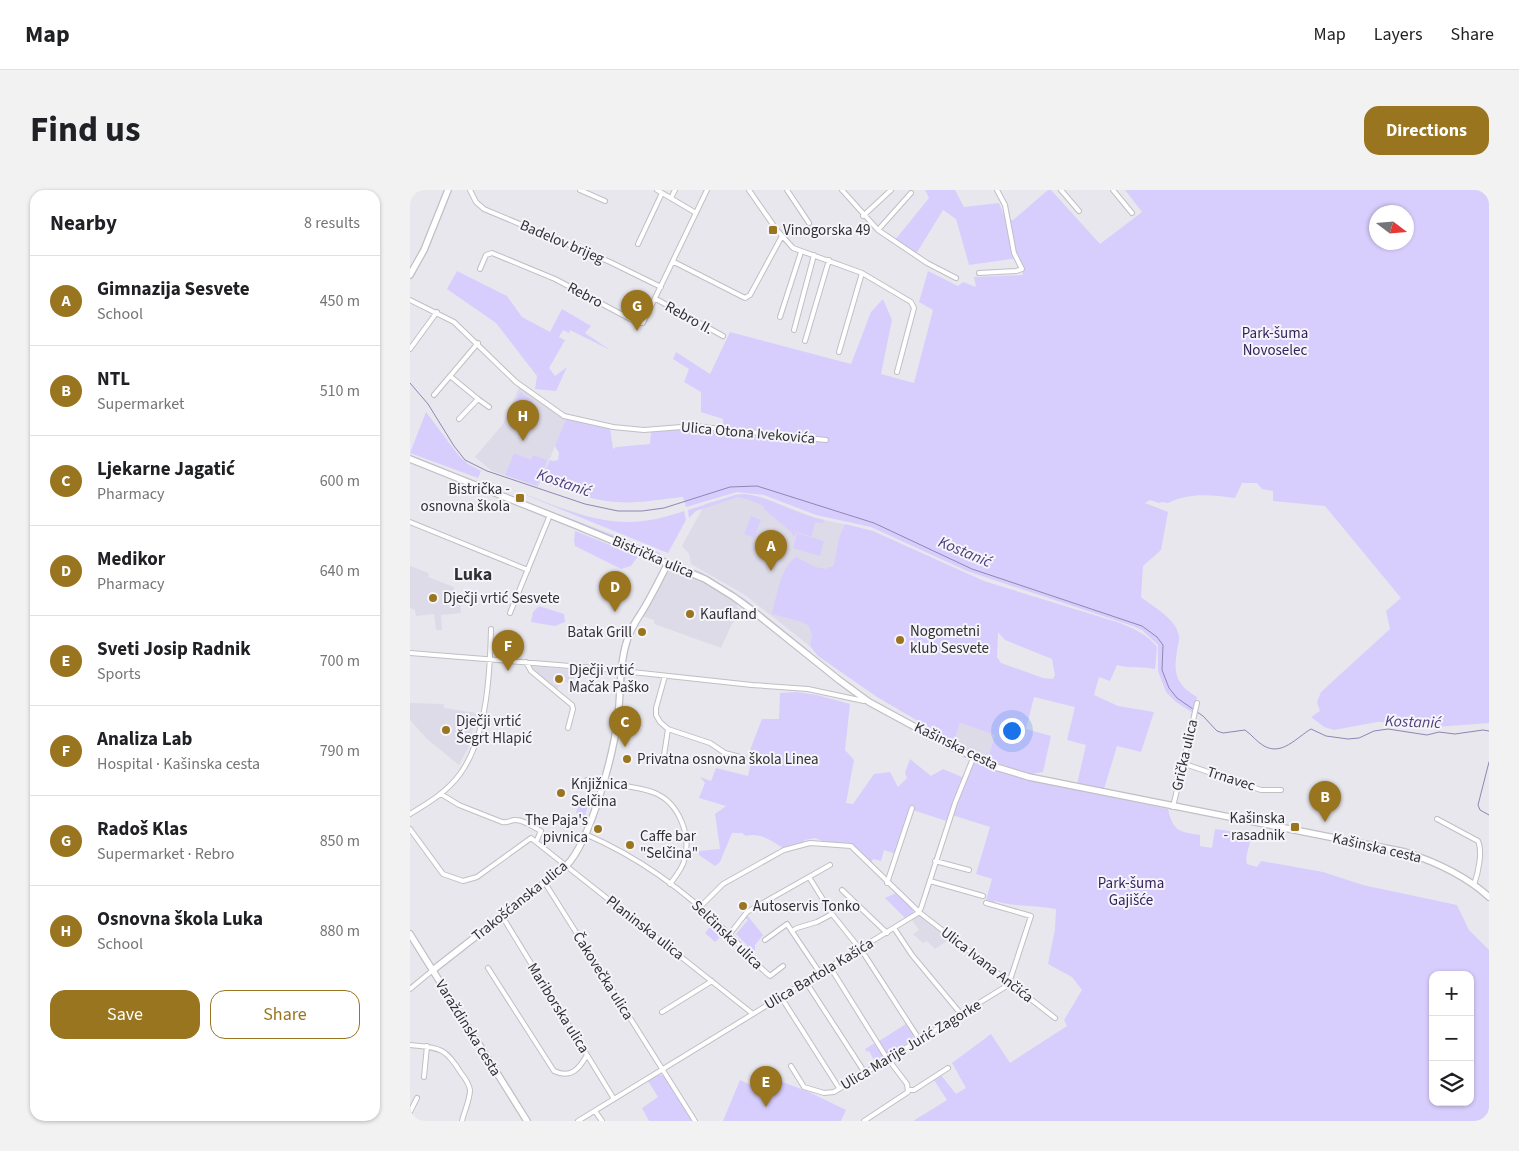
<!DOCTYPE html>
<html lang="en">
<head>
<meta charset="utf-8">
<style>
	:root { --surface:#fff; --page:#f2f2f2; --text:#202124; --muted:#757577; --line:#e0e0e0; --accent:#99751f }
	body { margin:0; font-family:"Source Sans 3",sans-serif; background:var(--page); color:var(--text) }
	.controls { position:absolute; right:15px; bottom:15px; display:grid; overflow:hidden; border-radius:10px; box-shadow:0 1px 4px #0004 }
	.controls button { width:45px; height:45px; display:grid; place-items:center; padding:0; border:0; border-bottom:1px solid var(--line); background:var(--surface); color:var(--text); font:25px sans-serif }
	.compass { position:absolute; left:959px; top:15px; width:45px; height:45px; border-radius:50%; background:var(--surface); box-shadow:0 1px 4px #0004; rotate:106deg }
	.you { position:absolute; left:601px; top:540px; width:18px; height:18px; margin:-12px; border:4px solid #fff; border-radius:50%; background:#1a73e8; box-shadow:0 0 0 8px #1a73e833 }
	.badge { display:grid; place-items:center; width:32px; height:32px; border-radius:50%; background:var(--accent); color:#fff; font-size:16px; font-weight:700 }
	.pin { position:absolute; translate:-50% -41px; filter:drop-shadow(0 1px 2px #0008) }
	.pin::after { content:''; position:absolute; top:26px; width:18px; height:15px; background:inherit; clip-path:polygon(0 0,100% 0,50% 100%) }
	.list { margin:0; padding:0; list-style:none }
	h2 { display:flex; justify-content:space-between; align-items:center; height:65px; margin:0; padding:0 20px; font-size:21px }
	h2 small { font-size:16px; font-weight:400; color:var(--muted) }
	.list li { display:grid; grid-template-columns:32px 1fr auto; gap:15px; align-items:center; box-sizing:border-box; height:90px; padding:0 20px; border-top:1px solid var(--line) }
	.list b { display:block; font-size:19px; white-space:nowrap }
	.list p { margin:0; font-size:16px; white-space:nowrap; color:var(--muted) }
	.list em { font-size:16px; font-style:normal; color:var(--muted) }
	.actions { display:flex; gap:10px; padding:15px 20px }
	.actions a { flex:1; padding:11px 0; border:1px solid var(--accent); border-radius:15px; text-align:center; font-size:18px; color:var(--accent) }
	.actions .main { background:var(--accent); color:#fff }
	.icon { flex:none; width:28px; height:28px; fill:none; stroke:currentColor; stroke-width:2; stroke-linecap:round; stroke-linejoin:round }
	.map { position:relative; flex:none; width:1079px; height:931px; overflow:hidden; border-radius:15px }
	header { display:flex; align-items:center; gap:30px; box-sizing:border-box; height:70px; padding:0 25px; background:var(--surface); border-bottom:1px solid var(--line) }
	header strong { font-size:24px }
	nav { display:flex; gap:28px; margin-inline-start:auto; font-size:18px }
	.intro { display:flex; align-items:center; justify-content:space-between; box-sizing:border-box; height:120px; padding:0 30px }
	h1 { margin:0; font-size:35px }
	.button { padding:12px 22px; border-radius:15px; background:var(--accent); color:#fff; font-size:18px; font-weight:700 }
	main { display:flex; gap:30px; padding:0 30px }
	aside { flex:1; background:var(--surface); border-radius:15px; box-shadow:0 1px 4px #0004 }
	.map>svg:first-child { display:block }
	.built { fill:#dedbe9 }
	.green { fill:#d8cefd; fill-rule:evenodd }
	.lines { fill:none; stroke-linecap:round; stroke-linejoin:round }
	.stream { stroke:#8f86b3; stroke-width:1 }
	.street-casing { stroke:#c0bfc5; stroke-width:6 }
	.secondary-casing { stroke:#c0bfc5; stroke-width:8 }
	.street { stroke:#fff; stroke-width:4 }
	.secondary { stroke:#fff; stroke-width:5.5 }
	.poi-dot { fill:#99751f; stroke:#f5f4fb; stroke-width:2 }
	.labels { text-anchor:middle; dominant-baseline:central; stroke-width:4; stroke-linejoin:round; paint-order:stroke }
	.poi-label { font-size:15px; fill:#313133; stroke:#f5f4fb; text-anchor:start }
	.street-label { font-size:15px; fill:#313133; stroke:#f5f4fb }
	.park-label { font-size:15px; fill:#311f58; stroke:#f5f4fb }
	.water-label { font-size:16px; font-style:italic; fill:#4e3e79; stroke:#f5f4fb }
	.quarter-label { font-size:18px; font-weight:bold; fill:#313133; stroke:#f5f4fb }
</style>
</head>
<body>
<header>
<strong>Map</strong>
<nav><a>Map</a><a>Layers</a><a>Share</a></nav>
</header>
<div class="intro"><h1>Find us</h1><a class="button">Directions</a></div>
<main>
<aside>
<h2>Nearby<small>8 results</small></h2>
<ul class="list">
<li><span class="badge">A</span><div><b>Gimnazija Sesvete</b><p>School</p></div><em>450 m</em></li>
<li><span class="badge">B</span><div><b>NTL</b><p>Supermarket</p></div><em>510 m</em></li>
<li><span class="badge">C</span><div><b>Ljekarne Jagatić</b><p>Pharmacy</p></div><em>600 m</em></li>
<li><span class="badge">D</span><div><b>Medikor</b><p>Pharmacy</p></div><em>640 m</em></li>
<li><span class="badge">E</span><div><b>Sveti Josip Radnik</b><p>Sports</p></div><em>700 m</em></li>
<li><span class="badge">F</span><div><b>Analiza Lab</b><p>Hospital · Kašinska cesta</p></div><em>790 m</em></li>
<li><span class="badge">G</span><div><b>Radoš Klas</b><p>Supermarket · Rebro</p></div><em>850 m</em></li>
<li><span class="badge">H</span><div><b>Osnovna škola Luka</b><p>School</p></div><em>880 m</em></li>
</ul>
<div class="actions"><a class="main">Save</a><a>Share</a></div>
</aside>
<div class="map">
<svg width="1079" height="931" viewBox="0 0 1079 931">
	<rect width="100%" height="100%" fill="#e8e7ed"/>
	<!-- built -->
	<path class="built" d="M109,197L156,230L128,297L82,281L65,267L93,234Z
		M330,304L351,307L406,328L442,336L401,457L335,405L281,374L279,364L272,356L295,314Z
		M0,376L19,383L18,387L44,397L43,406L50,409L51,423L31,425L32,440H26L24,424L6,426L5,420L0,418Z
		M260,378L288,388L327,413V417L331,420L321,436L311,458L244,434V430L232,426Z
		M123,476L165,480L163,496L154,491L146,500L123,479Z
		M0,513L34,514V518L67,523L58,558L49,575L17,549L0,530Z
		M550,533L585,545L577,570L544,552Z
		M508,726H511L540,749L525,759L517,751L513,753L503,744L509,740L502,730Z"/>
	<!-- green -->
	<path class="green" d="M515,0H545L554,17L589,13L596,30H603L638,0H641L690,54L732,22L715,0H1079V533L1013,538L983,532H967L924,540L914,537L901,527L910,521L907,512L911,502L980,439L976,421L991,408L915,316L863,311V301L852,299L847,293H832L825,308C802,305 780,302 758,313L752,312L749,313L740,310L735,313L758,322L751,360L733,376L731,407C743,417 766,428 769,446C770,450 767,457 767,461C763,485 767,495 787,507L783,523L766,512L756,502L748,481V455L732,440L723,436L557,381L461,337L406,325L354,305L327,302L276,317L273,307C251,309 228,314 206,312C180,310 155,300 130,292L140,270L144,271L148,270L149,263L145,256L155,231L157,228L200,237L203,259L206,257L240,254L241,242L281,237L313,242V229L291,222V202L274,192L279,179L263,169L266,162L300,184L320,142L441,174L461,122L473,109L482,130L471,184L504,193L523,120L509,112L518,81L548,96L553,92L566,97L564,87L613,85L608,68L559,75L546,29L533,20L506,64L485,50L519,8ZM966,22H996V52H966Z
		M47,81L97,106L112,127L140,142L152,119L181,136L175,143L200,160L160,140L159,143L153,140L149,147L155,150L139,178L145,186L157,177L146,201L125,199L127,186L86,133L37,99Z
		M110,202L123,211L117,225L103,219Z
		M16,222L49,266L58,274L71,281L68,288L0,263Z
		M104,263L121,270L123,265L137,270L127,296L95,285Z
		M96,297C136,311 178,333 222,332C240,331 257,327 274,321L276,330L258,363Z
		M335,304C364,308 386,325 414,330L413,334L405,332L402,345L403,347L387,342L384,347L381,342L354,319V316L337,309L328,307L286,321L279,328L278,320L325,305Z
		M154,326L250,363L251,367L153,328Z
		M341,326L351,330L344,348L334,344Z
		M435,334L463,341L574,391L710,433C724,439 737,444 747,457L745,479C731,476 722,479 707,475L700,491L689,487L684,505L708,516L744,522L731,562L707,556L694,599L667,594L676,555L657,550L665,517L624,507L616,539L641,546L633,582L621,584L577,570L585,545L550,533L544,552L467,507L408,466L400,456L402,445L399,436L392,432L362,424C366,408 371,376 386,367L405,377L416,379L419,377H422L424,375L429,348ZM588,442L595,450L642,469L645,485L643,489L633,488L591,473L587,467Z
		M165,341L228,366L221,376L211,379L165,356L164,351Z
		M387,343L414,351L410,366L383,358Z
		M281,378L291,382L335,409L397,459V461L302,391Z
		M129,416L154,424L155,432L145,436L121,432L123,422Z
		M387,502L407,505L440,514L435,560L444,570L436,613L443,614L464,584L480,582L488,597L497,588L495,583L500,569L521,586L533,579L552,587L560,572L567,573L624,591L758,619C763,641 769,642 790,645V656L802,658L805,639L842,644L836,668L837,674L847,677L851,671L913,682L953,695L1047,715L1059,740L1079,760V931H503L537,910L524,890L531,885L546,904L556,898L542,873L581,844L600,873L657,836L654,830L672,800L662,787L638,774L645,739L646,719C626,715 604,717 585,711L583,713L576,710L582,689L566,684L580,637L539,624L536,631L503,620L504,617L502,616L486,664L474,660L471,671L463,669L461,673L443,656L415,652L405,648L395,650L393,652L380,655L373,658C361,651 350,642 336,646L332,643H322L310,672L305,676L289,665V661L310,659L305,624L316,616L289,608L295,593L290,587L301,591L306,578L338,586L342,567L340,560L352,529H369L370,503ZM1023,785H1060V912H1023Z
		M171,606L180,609L175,626L166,623Z
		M486,703L503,719V723L495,728L475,708Z
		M337,725L353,745L345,755V760L340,767L337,755L326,744L338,730L335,728Z
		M304,732L315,742L305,752L295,743Z
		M496,834L503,845V849L483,863L477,864L469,851Z
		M465,853L473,866L471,869L465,872L459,861L457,862L455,859Z
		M349,883L399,902L436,920L431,931H313L330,890L343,896Z
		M249,884L254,886L282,931H239L232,918L248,907L238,891Z"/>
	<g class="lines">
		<!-- stream -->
		<path class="stream" d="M0,193L18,214L44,256L55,270L77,281L175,314L208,321H232L254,318L320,297L347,296L464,333L562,379L732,436L747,447L753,455L752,480L759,498L767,508L793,526L807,541L813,543L835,540C842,545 847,552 854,556C872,566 886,548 901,539L916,546L938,549L949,548L964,541L978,539L1017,545L1029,542L1045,544L1073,540L1079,541
			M1079,572L1068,615L1070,620L1079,625"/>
		<defs>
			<path id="street" d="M60,0L66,12L74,19L200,72L251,97
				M170,0L195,11
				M247,0L286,23
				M339,0L366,39L383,58L452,83L501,112L504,118L487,182
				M377,0L399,33
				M432,0L468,40L517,73L546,88
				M651,0L669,21
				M703,0L722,23
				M261,8L265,0
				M453,26L481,0
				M468,40L501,3
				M228,54L252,3
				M264,72L335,108L340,105L372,46
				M70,79L76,65L82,63L145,89L228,133H233L297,0
				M569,83L606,81L612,79L604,63L595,15L587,0
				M246,109L313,146
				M0,110L44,132L106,192L154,226L203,237L234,240L284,236L416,250
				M370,127L391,62
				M384,140L404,65
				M395,151L419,70
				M0,159L27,122
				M429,162L452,83
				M40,186L68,209L49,229
				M24,205L68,153
				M68,209L79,217
				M0,332L118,380
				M100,423L140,325
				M0,463L185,478L342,495L398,499L454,511
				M116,472L121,481L162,515L163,519L158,538
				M255,486L246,518V525L250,532L258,539L300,553L315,563L334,568
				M253,572L258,539
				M772,573L851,600H871
				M177,590C199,596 223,594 245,603C269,613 282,646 274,671C272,679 265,687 260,694
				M31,604L49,615L92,632C98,633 99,631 104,630C113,629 123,637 131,641L126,652
				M763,617L787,513
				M0,624C18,613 37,602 50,584C77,547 80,483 81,439
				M1027,629L1068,651C1073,662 1068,683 1064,695
				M0,639L33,684L53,691L67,687L121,648L343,824
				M175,644C229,667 279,704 320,745C334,759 345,774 360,786L373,776
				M525,671L559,680
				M399,687L422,724L454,764L509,849
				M520,691L573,706
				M135,693L285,931
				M477,693L502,618
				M432,700L477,743
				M289,718L313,694L374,660L400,653L441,656L509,722L645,828
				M92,726L204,909
				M484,738L502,765L551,824
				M382,741L387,738L407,732L422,724
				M319,745L337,722L420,675
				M355,750L377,734L410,783
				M420,777L475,865L497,894L498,902L454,931
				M78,778L144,881C161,889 169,879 177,865
				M396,792L455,883
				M0,799L23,780
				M371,807L429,898
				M252,822L302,791
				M0,855C30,858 35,857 51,883C55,888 59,894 60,900C60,910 54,922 52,931
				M381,876L394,897L414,903L424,902L595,797L601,787L621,726L576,713
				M14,887L17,856
				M498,900H504L538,878
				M185,921L192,931
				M0,922L7,908
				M168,931L508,723L511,718L545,613L564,566"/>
			<path id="secondary" d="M0,85L14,60L38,0
				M0,269L165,335L295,389L324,407L343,421L429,490L459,512L542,557L586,577L619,587L995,662C1026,672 1055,685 1079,707
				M0,744L117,931
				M23,780L156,676C181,651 204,562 208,526C211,502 209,477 216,454C219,441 226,431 233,420C242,405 250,389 258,373"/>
		</defs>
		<!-- street casing -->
		<use href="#street" class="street-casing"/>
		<!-- secondary casing -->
		<use href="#secondary" class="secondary-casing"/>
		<!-- street -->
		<use href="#street" class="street"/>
		<!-- secondary -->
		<use href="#secondary" class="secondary"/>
	</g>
	<!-- markers -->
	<g class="poi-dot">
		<rect x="358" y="35" width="10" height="10" rx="2.5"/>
		<rect x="105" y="303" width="10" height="10" rx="2.5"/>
		<circle cx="23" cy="408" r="5"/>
		<circle cx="280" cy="424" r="5"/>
		<circle cx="232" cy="442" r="5"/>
		<circle cx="490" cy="450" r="5"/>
		<circle cx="149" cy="489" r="5"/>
		<circle cx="36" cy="540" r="5"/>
		<circle cx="217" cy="569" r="5"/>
		<circle cx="151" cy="603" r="5"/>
		<rect x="880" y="632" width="10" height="10" rx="2.5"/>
		<circle cx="188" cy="639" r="5"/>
		<circle cx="220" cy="655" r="5"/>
		<circle cx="333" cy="716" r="5"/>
	</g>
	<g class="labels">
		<!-- poi labels -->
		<g class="poi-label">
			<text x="373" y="40">Vinogorska 49</text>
			<text x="100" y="299" text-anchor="end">Bistrička -<tspan x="100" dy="17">osnovna škola</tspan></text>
			<text x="33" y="408">Dječji vrtić Sesvete</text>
			<text x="290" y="424">Kaufland</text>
			<text x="500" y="441">Nogometni<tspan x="500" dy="17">klub Sesvete</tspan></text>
			<text x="222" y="442" text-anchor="end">Batak Grill</text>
			<text x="159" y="480">Dječji vrtić<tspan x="159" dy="17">Mačak Paško</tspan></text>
			<text x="46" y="531">Dječji vrtić<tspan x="46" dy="17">Šegrt Hlapić</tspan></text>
			<text x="227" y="569">Privatna osnovna škola Linea</text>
			<text x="161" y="594">Knjižnica<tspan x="161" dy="17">Selčina</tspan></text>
			<text x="875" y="628" text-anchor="end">Kašinska<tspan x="875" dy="17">- rasadnik</tspan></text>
			<text x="178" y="630" text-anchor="end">The Paja's<tspan x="178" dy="17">pivnica</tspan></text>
			<text x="230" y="646">Caffe bar<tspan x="230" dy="17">"Selčina"</tspan></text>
			<text x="343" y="716">Autoservis Tonko</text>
		</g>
		<!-- street labels -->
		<g class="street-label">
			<text transform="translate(152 52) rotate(23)">Badelov brijeg</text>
			<text transform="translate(175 105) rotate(28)">Rebro</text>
			<text transform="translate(279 128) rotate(29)">Rebro II.</text>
			<text transform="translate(338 243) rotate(5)">Ulica Otona Ivekovića</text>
			<text transform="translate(243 367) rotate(23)">Bistrička ulica</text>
			<text transform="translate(546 556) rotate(26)">Kašinska cesta</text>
			<text transform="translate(775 565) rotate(-77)">Grička ulica</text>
			<text transform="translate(821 589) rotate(18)">Trnavec</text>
			<text transform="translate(967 658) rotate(13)">Kašinska cesta</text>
			<text transform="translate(110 711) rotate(-39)">Trakošćanska ulica</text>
			<text transform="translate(235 738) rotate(38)">Planinska ulica</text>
			<text transform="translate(317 745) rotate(44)">Selčinska ulica</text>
			<text transform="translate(577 775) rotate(38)">Ulica Ivana Ančića</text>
			<text transform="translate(409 784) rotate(-31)">Ulica Bartola Kašića</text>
			<text transform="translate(193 786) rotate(58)">Čakovečka ulica</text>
			<text transform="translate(148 818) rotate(58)">Mariborska ulica</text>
			<text transform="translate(58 838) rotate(58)">Varaždinska cesta</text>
			<text transform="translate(501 855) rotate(-31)">Ulica Marije Jurić Zagorke</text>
		</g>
		<!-- park labels -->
		<g class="park-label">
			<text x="865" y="143">Park-šuma<tspan x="865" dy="17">Novoselec</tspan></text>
			<text x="721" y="693">Park-šuma<tspan x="721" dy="17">Gajišće</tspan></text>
		</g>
		<!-- water labels -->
		<g class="water-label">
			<text transform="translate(154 293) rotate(19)">Kostanić</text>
			<text transform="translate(555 362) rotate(23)">Kostanić</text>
			<text transform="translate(1003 532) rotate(2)">Kostanić</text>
		</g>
		<!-- quarter labels -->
		<g class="quarter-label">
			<text x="63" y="384">Luka</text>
		</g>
	</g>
</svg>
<div class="controls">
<button>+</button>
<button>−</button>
<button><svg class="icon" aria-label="layers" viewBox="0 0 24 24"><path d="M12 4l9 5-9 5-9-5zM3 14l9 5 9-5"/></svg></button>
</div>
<svg class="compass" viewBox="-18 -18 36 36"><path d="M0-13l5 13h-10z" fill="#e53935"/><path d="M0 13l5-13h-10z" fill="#757577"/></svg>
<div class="you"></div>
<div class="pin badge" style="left:361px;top:381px">A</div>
<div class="pin badge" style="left:915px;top:632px">B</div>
<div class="pin badge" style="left:215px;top:557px">C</div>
<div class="pin badge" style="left:205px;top:422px">D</div>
<div class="pin badge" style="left:356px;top:917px">E</div>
<div class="pin badge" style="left:98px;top:481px">F</div>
<div class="pin badge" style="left:227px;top:141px">G</div>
<div class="pin badge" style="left:113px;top:251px">H</div>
</div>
</main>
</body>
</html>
